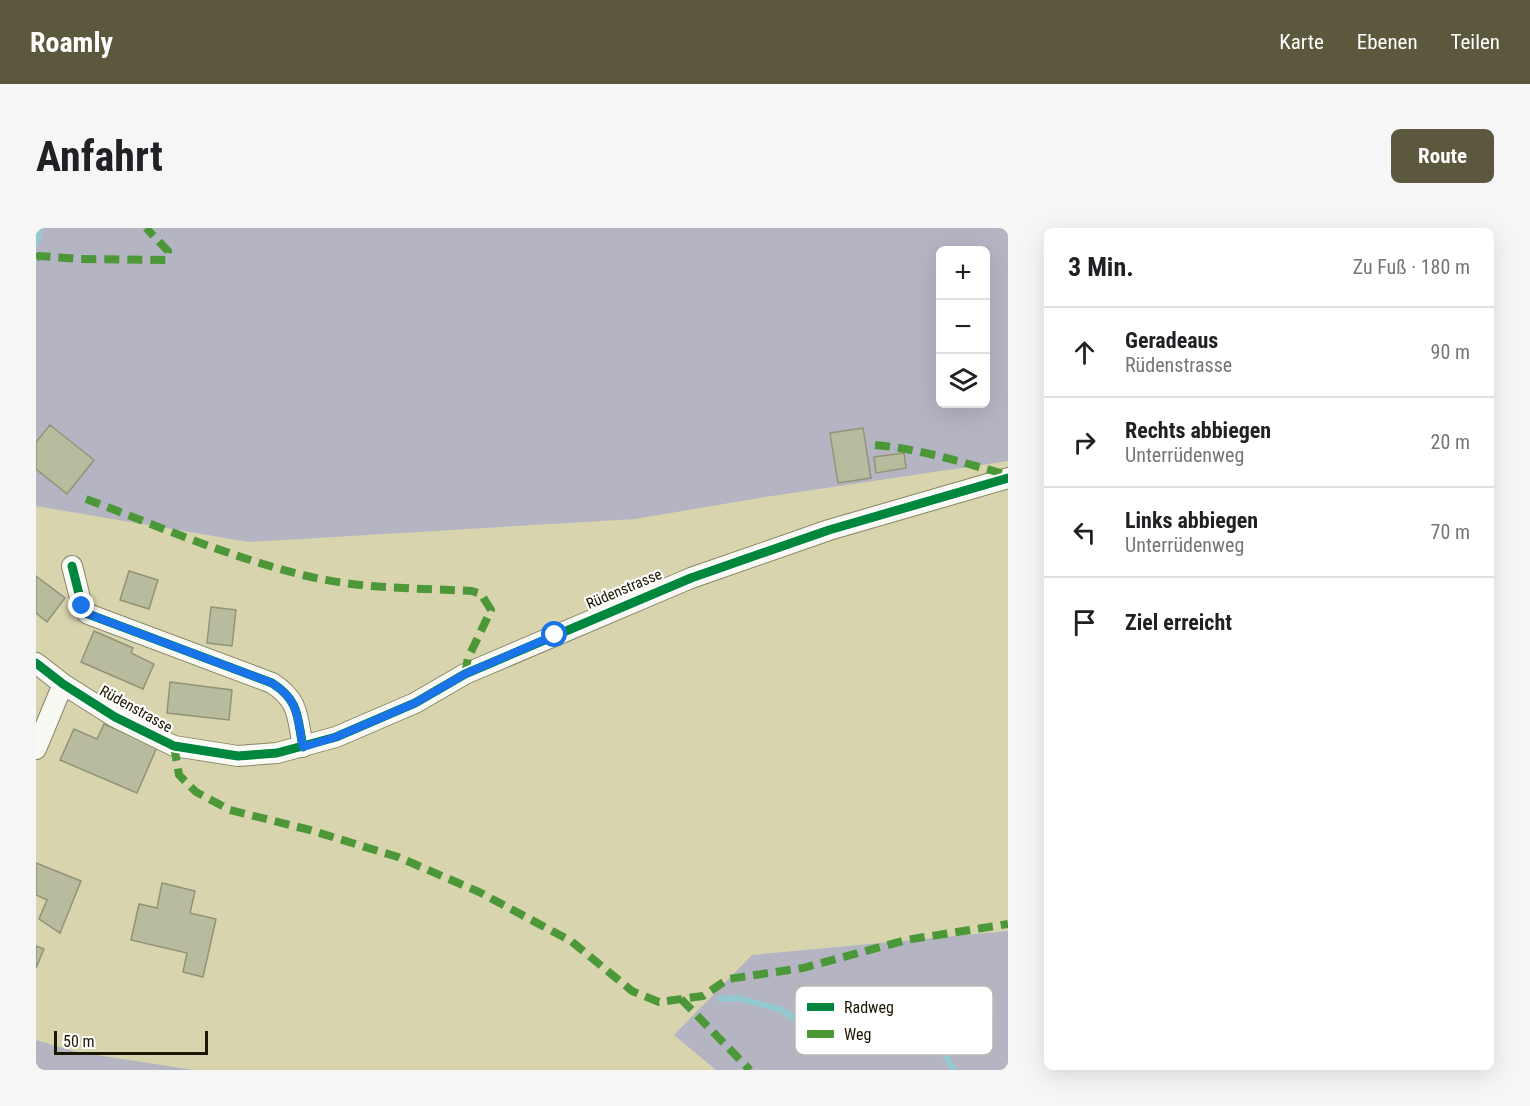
<!DOCTYPE html>
<html lang="de">
<head>
<meta charset="utf-8">
<style>
	:root { --surface:#fff; --page:#f6f6f6; --text:#202124; --muted:#757577; --line:#e0e0e0; --accent:#5c583d }
	body { margin:0; font-family:"Roboto Condensed",sans-serif; background:var(--page); color:var(--text) }
	.controls { position:absolute; right:18px; top:18px; display:grid; overflow:hidden; border-radius:9px; box-shadow:0 6px 24px #0002 }
	.controls button { width:54px; height:54px; display:grid; place-items:center; padding:0; border:0; border-bottom:2px solid var(--line); background:var(--surface); color:var(--text); font:30px sans-serif }
	.scale { position:absolute; left:18px; bottom:15px; width:154px; box-sizing:border-box; padding-left:6px; border:3px solid #1a1600; border-top:0; font-size:16px; line-height:21px; white-space:nowrap; color:#1a1600; -webkit-text-stroke:4px #fff; paint-order:stroke }
	.stop { position:absolute; width:18px; height:18px; margin:-14px; border:4px solid #1a73e8; border-radius:50%; background:#fff }
	.stop.end { background:#1a73e8; border-color:#fff; box-shadow:0 2px 6px #0008 }
	.list { margin:0; padding:0; list-style:none }
	h2 { display:flex; justify-content:space-between; align-items:center; height:78px; margin:0; padding:0 24px; font-size:26px }
	h2 small { font-size:20px; font-weight:400; color:var(--muted) }
	.list li { display:grid; grid-template-columns:39px 1fr auto; gap:18px; align-items:center; box-sizing:border-box; height:90px; padding:0 24px; border-top:2px solid var(--line) }
	.list b { display:block; font-size:22px; white-space:nowrap }
	.list p { margin:0; font-size:20px; white-space:nowrap; color:var(--muted) }
	.list em { font-size:20px; font-style:normal; color:var(--muted) }
	.icon { flex:none; width:33px; height:33px; fill:none; stroke:currentColor; stroke-width:2; stroke-linecap:round; stroke-linejoin:round }
	.map { position:relative; flex:none; width:972px; height:842px; overflow:hidden; border-radius:9px }
	header { display:flex; align-items:center; gap:36px; box-sizing:border-box; height:84px; padding:0 30px; background:var(--accent); color:#fff }
	header strong { font-size:28px }
	nav { display:flex; gap:33px; margin-inline-start:auto; font-size:21px }
	.intro { display:flex; align-items:center; justify-content:space-between; box-sizing:border-box; height:144px; padding:0 36px }
	h1 { margin:0; font-size:42px }
	.button { padding:15px 27px; border-radius:9px; background:var(--accent); color:#fff; font-size:21px; font-weight:700 }
	main { display:flex; gap:36px; padding:0 36px }
	aside { flex:1; background:var(--surface); border-radius:9px; box-shadow:0 6px 24px #0002 }
	.map>svg:first-child { display:block }
	.forest { fill:#b4b4c3; fill-rule:evenodd }
	.lines { fill:none; stroke-linecap:round; stroke-linejoin:round }
	.stream { stroke:#93cad2; stroke-width:6 }
	.building { fill:#b9bb9e; stroke:#929376; stroke-width:1.5 }
	.street-casing { stroke:#898566; stroke-width:22 }
	.street { stroke:#f9f9f3; stroke-width:20 }
	.quiet { stroke:#4c9839; stroke-width:8; stroke-dasharray:15 8; stroke-linecap:butt }
	.cycleway-casing { stroke:#fff; stroke-width:13 }
	.cycleway { stroke:#00873e; stroke-width:9 }
	.route { stroke:#1a73e8; stroke-width:8 }
	.labels { text-anchor:middle; dominant-baseline:central; stroke-width:4.5; stroke-linejoin:round; paint-order:stroke }
	.street-label { font-size:15px; fill:#1a1600; stroke:#fff }
	.key { fill:#fff; stroke:#bab9b2; stroke-width:1.5 }
	.key-label { font-size:16px; fill:#1a1600 }
</style>
</head>
<body>
<header>
<strong>Roamly</strong>
<nav><a>Karte</a><a>Ebenen</a><a>Teilen</a></nav>
</header>
<div class="intro"><h1>Anfahrt</h1><a class="button">Route</a></div>
<main>
<div class="map">
<svg width="972" height="842" viewBox="0 0 972 842">
	<rect width="100%" height="100%" fill="#d8d4ae"/>
	<!-- forest -->
	<path class="forest" d="M0,0H972V233L729,269L599,291L213,314L0,278ZM904,22H950V176H904Z
		M972,703V842H680L638,807L716,727Z
		M0,812L41,824L158,842H0Z"/>
	<g class="lines">
		<!-- stream -->
		<path class="stream" d="M0,16L5,0
			M684,771L701,770L744,781L758,790L788,789L817,812L834,810L859,815L890,814L904,819L918,842"/>
	</g>
	<!-- building -->
	<path class="building" d="M14,197L58,232L31,266L0,241V214Z
		M827,200L835,250L802,255L794,205Z
		M868,225L870,240L840,245L838,229Z
		M93,343L122,352L113,381L84,372Z
		M0,348L29,370L11,394L0,385Z
		M175,379L200,382L196,418L171,415Z
		M58,403L97,420L95,425L118,436L107,461L45,434Z
		M134,454L196,462L193,492L131,485Z
		M68,496L121,519L101,565L24,532L38,501L61,511Z
		M0,635L45,653L24,705L3,691L11,672L0,667Z
		M126,655L159,663L154,685L180,691L167,749L147,744L151,725L95,712L103,676L121,680Z
		M0,718L8,721L0,740Z"/>
	<g class="lines">
		<defs>
			<path id="street" d="M36,338L46,378L52,386L236,455C264,473 261,489 267,519
				M0,435L27,456L79,489L138,518L202,528L241,525L300,509L379,475L429,446L655,350L793,302L972,250
				M0,521L27,456"/>
		</defs>
		<!-- street casing -->
		<use href="#street" class="street-casing"/>
		<!-- street -->
		<use href="#street" class="street"/>
		<!-- quiet -->
		<path class="quiet" d="M0,30L3,28L44,31L130,32L132,23L110,0
			M839,217C885,221 928,235 972,247
			M50,271C122,298 195,330 271,348C325,361 381,360 436,363L445,366L455,382L432,430L429,446
			M138,518L143,547L160,564L194,582L274,602L362,629L443,664L535,713L596,763L623,774L667,768L692,751L767,740L870,712L972,696
			M645,771L714,842"/>
		<defs>
			<path id="cycleway" d="M36,338L46,378L52,386L236,455C264,473 261,489 267,519
				M0,435L27,456L79,489L138,518L202,528L241,525L300,509L379,475L429,446L655,350L793,302L972,250"/>
		</defs>
		<!-- cycleway casing -->
		<use href="#cycleway" class="cycleway-casing"/>
		<!-- cycleway -->
		<use href="#cycleway" class="cycleway"/>
	</g>
	<g class="lines">
		<!-- route -->
		<path class="route" d="M46,378L52,386L236,455C264,473 261,489 267,519L300,509L379,475L429,446L519,407"/>
	</g>
	<g class="labels">
		<!-- street labels -->
		<g class="street-label">
			<text transform="translate(588 361) rotate(-23)">Rüdenstrasse</text>
			<text transform="translate(100 481) rotate(29)">Rüdenstrasse</text>
		</g>
	</g>
	<!-- legend -->
	<rect x="759" y="758" width="198" height="69" rx="9" class="key"/>
	<rect x="771" y="775" width="27" height="8" fill="#00873e"/>
	<rect x="771" y="802" width="27" height="8" fill="#4c9839"/>
	<g class="key-label">
		<text x="808" y="785">Radweg</text>
		<text x="808" y="812">Weg</text>
	</g>
</svg>
<div class="controls">
<button>+</button>
<button>−</button>
<button><svg class="icon" aria-label="layers" viewBox="0 0 24 24"><path d="M12 4l9 5-9 5-9-5zM3 14l9 5 9-5"/></svg></button>
</div>
<div class="scale">50 m</div>
<div class="stop" style="left:519px;top:407px"></div>
<div class="stop end" style="left:46px;top:378px"></div>
</div>
<aside>
<h2>3 Min.<small>Zu Fuß · 180 m</small></h2>
<ul class="list">
<li><svg class="icon" aria-label="ahead" viewBox="0 0 24 24"><path d="M12 20V5M6 11l6-6 6 6"/></svg><div><b>Geradeaus</b><p>Rüdenstrasse</p></div><em>90 m</em></li>
<li><svg class="icon" aria-label="right" viewBox="0 0 24 24"><path d="M7 20v-9h11M14 6l5 5-5 5"/></svg><div><b>Rechts abbiegen</b><p>Unterrüdenweg</p></div><em>20 m</em></li>
<li><svg class="icon" aria-label="left" viewBox="0 0 24 24"><path d="M17 20v-9H6M10 6l-5 5 5 5"/></svg><div><b>Links abbiegen</b><p>Unterrüdenweg</p></div><em>70 m</em></li>
<li><svg class="icon" aria-label="arrive" viewBox="0 0 24 24"><path d="M6 21V4h12l-3 4 3 4H6"/></svg><div><b>Ziel erreicht</b></div></li>
</ul>
</aside>
</main>
</body>
</html>
